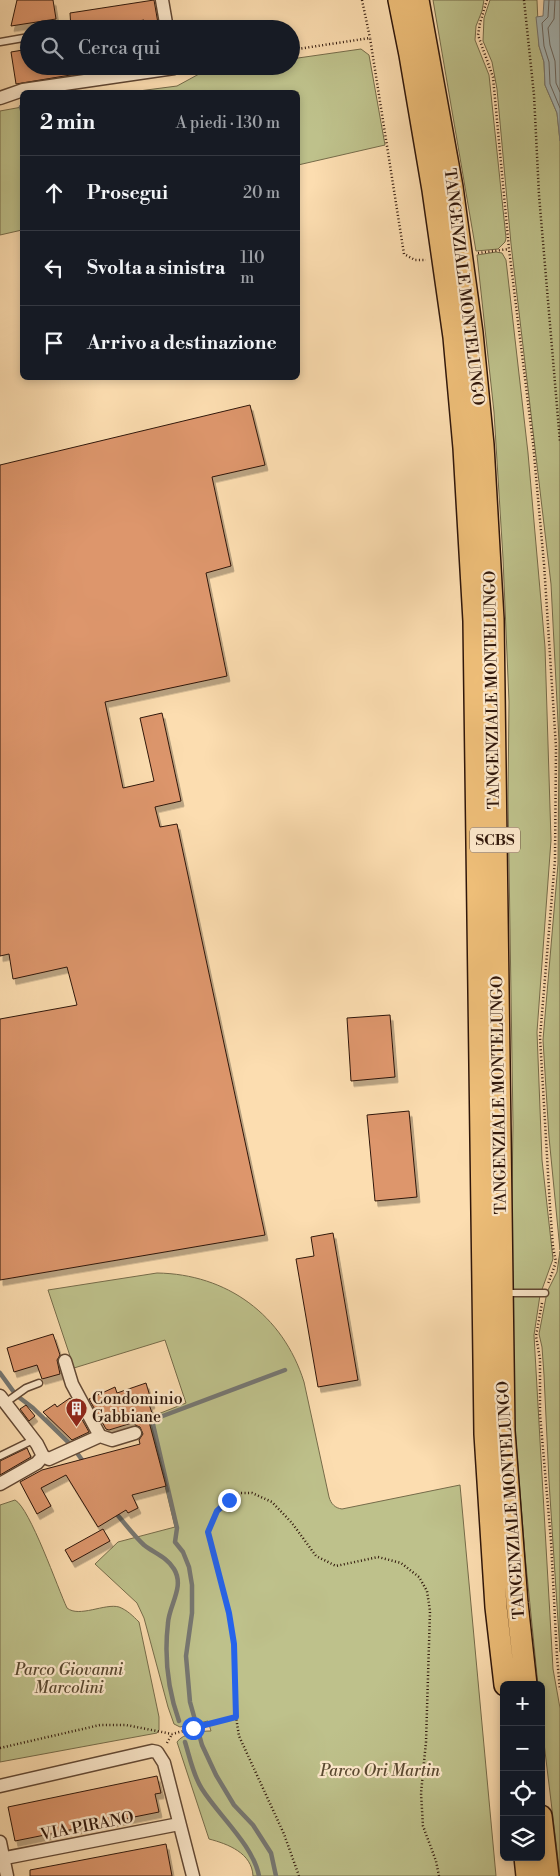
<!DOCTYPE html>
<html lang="it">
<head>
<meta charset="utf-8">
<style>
	:root { --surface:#171b24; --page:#242831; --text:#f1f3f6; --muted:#9ea1a6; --line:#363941 }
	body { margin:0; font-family:"Libre Bodoni",serif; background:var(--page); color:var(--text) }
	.controls { position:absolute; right:15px; bottom:15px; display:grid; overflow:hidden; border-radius:8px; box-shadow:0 2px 8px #0003 }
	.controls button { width:45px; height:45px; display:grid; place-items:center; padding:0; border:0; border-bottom:1px solid var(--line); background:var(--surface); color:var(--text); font:25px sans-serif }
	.stop { position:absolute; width:15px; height:15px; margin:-11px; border:4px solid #2563eb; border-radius:50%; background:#fff }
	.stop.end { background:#2563eb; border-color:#fff; box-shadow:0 1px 5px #0008 }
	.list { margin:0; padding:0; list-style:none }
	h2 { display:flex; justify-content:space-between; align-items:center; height:65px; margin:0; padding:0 20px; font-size:21px }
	h2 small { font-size:16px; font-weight:400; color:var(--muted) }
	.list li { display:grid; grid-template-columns:32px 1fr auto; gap:15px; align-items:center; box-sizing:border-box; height:75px; padding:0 20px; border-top:1px solid var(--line) }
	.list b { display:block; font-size:19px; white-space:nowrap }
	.list em { font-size:16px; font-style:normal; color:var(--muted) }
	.icon { flex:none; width:28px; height:28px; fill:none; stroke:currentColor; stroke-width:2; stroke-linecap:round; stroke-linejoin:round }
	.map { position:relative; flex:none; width:560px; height:1876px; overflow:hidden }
	.search { position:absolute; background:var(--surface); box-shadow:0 2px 8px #0003; left:20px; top:20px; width:280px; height:55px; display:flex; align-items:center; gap:12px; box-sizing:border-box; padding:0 18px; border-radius:28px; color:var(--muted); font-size:19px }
	.panel { position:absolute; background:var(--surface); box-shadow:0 2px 8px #0003; left:20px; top:90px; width:280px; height:290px; border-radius:8px }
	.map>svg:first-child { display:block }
	.green { fill:#bec18b; stroke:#766c4a }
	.water { fill:#a6b8b8; stroke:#767772 }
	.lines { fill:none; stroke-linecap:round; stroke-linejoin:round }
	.shore { stroke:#6a6761; stroke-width:1 }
	.stream { stroke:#767772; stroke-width:4.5 }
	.building { fill:#dd966c; stroke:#2f160a; filter:url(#shadow) }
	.service-casing { stroke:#624834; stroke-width:9 }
	.minor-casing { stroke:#624834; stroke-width:15 }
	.trunk-casing { stroke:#2f160a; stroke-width:24 }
	.path { stroke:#2f160a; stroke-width:2.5; stroke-dasharray:1 2.5; stroke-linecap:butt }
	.service { stroke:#fde9cc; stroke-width:6 }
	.minor { stroke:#fde9cc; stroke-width:12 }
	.trunk { stroke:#eebe78; stroke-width:21 }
	.route { stroke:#2563eb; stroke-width:6 }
	.labels { text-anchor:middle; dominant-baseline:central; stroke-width:4.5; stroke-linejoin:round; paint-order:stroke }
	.shield { fill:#fde9cc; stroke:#6d5544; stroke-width:1 }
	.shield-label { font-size:15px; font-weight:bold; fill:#2f160a }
	.street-label { font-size:16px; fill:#2f160a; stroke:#fde9cc }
	.poi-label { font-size:16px; fill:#2f160a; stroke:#fde9cc; text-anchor:start }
	.park-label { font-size:16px; font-style:italic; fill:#5a4931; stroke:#fde9cc }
</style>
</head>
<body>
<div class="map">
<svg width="560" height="1876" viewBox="0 0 560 1876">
	<defs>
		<filter id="shadow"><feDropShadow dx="3" dy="5.5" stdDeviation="0" flood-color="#0004"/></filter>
	</defs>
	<rect width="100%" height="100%" fill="#fcddb0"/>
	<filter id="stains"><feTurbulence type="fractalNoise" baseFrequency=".004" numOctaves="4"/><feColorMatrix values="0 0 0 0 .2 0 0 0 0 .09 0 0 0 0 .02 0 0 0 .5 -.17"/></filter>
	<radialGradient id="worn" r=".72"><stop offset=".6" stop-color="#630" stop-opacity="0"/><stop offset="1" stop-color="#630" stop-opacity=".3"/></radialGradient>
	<!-- green -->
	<path class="green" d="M433,0H484L482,11L476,26L475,40L489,75L506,238L505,242L498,249L476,251Z
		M490,0H537L539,46L544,62L545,85L557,113L560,141V1250L549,1137L543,1040L558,864L559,742L551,584L511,244L497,89L492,62L483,41L484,18Z
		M361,49L369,55L385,145L298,165V92H131L177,86L199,74L248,66H291V59Z
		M22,107V230L0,235V111Z
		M496,252L502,253L506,260L528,453L545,647L551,840L537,1032L542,1160L553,1259L540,1295L534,1335L553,1669L560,1708V1876L541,1718V1685H538L525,1555L514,1416L511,1264L513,1124L508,798L509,702L503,558L494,412L477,255Z
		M560,1251V1652L549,1481L544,1375L542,1347L539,1334L547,1292L557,1272Z
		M157,1273C227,1274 283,1315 304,1382L329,1497C331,1504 335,1508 342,1509L460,1485L496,1876H253C252,1853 228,1844 209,1839L177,1742C183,1733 201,1731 211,1731L208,1721L180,1727L174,1724L168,1707L144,1618L137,1603L95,1564L118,1542L175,1527L149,1420L153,1416L186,1403L165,1340L74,1368L48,1290Z
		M15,1500C30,1508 58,1589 67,1608C79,1618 105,1603 119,1607C127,1610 133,1616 139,1622L159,1717V1730L157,1733L0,1762V1505Z"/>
	<!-- water -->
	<path class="water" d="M544,0H560V141L557,113L545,85L544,62L539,46L536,17L543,16Z"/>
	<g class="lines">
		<!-- shore -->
		<path class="shore" d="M549,0L548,17L542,23L544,46L549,62L550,84L560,108
			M555,0L554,19L548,28L550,45L555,61L556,83L560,92"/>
		<!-- stream -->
		<path class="stream" d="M21,107L22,110
			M0,1373L16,1395L33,1408L72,1446L85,1464
			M114,1511C124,1522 133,1535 144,1545C154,1553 167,1557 174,1569C185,1587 169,1605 168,1623C164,1657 168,1690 179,1721
			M185,1742C190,1758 193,1775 202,1789C219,1816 253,1845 259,1876
			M276,1876L271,1853L253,1825L234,1805L216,1775L202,1745L190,1702L186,1656L192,1613V1585L189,1567L183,1552L175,1542L177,1528L152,1420L285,1370"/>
	</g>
	<!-- building -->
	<path class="building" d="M17,0H53L56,19L11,26Z
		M154,0L159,29H145L144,20L116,25V29H71L70,13Z
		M29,49V66H95V71L16,84L11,52Z
		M250,405L265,465L212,477L231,566L206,573L227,676L105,702L123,788L154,781L140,718L162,713L181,801L155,807L160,827L177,824L265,1235L0,1280V1019L77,1005L67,967L13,979L9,954L0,956V465Z
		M390,1015L395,1077L351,1081L347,1018Z
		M409,1111L417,1197L375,1201L367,1115Z
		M333,1233L358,1380L318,1387L296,1259L314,1256L311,1237Z
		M53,1334L60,1355L57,1360L60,1374L42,1379L37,1365L14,1372L7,1348Z
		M146,1383L152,1403L149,1404L153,1416L148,1418L166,1486L132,1495L138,1508L128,1513L126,1510L98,1527L66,1475L41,1488L51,1506L37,1514L20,1482L42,1470L140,1444L139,1440L143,1434L140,1427L135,1425V1422L109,1430L106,1429L89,1399L115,1387L117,1393Z
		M70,1398L89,1432L72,1440L43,1412L55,1404L57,1407Z
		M26,1405L35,1416L29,1421L20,1409Z
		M27,1448L31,1457L0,1475V1461Z
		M103,1529L110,1541L72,1562L65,1550Z
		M157,1776L161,1793L155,1794L159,1812L15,1841L8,1807Z
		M166,1844L172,1876H30V1870Z"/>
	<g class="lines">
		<defs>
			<path id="service" d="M0,42L29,37
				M505,1293H545
				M5,1403L26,1388L39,1383
				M0,1456L33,1440"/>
			<path id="minor" d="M162,0L167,29
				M0,98L23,90L174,68L173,66
				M65,1361L72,1384L100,1436L112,1440L135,1433
				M0,1396L37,1444L43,1456L49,1459L100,1436
				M0,1484L37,1463L43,1456
				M0,1786L152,1751L157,1752L164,1763L193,1876
				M0,1842L7,1876
				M0,1859L179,1824"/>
			<path id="trunk" d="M399,0L410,55L433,190L454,337L464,448L474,621L485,1434L496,1607L505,1685
				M418,0L452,187L472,333L483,445L493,619L504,1431L517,1603L526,1685
				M541,1816L548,1876
				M525,1857L527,1876"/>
		</defs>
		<!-- service casing -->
		<use href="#service" class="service-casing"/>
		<!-- minor casing -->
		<use href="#minor" class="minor-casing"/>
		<!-- trunk casing -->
		<use href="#trunk" class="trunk-casing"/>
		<!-- path -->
		<path class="path" d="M362,0L370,38
			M487,0L480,23L478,35L493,77L509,249L533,443L544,564L556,747L555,860L540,1037L550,1207L553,1247L556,1262L548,1284
			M524,0L534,95L539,195L560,442
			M291,50L370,38L404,254L415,260H426
			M186,74L200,66
			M478,253L509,249
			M542,1303L536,1336L540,1359V1414L551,1541L557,1657L560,1690
			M167,1743L172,1734
			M0,1748L100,1725H126L172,1734L236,1717
			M299,1876L284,1834L239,1736L236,1717L234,1644L229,1613L208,1532L217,1511L229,1500L240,1493H252L272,1502L292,1523L316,1556L336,1566L378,1557L401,1563L419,1577L427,1591L430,1611L426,1742L421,1793L423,1826L436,1861L439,1876"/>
		<!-- service -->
		<use href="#service" class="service"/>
		<!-- minor -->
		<use href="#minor" class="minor"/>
		<!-- trunk -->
		<use href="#trunk" class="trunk"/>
	</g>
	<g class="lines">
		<!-- route -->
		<path class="route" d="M193,1728L236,1717L234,1644L229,1613L208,1532L217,1511L229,1500"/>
	</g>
	<!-- icons -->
	<defs>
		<symbol id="building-pin" viewBox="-11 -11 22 30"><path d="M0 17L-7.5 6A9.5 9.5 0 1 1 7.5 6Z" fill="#8f2418" stroke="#fde9cc"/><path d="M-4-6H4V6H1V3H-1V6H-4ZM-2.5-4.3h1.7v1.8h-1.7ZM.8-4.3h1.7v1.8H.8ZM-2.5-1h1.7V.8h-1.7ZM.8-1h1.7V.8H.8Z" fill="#fff"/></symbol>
	</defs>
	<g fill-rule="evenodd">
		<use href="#building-pin" x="64" y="1396" width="25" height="34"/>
	</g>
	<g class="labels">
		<!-- shield labels -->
		<rect class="shield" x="470" y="827.5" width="50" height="25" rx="4"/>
		<g class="shield-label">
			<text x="495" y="840">SCBS</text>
		</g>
		<!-- street labels -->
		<g class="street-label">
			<text transform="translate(464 287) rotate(83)">TANGENZIALE MONTELUNGO</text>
			<text transform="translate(492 690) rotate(-91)">TANGENZIALE MONTELUNGO</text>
			<text transform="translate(499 1095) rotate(-91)">TANGENZIALE MONTELUNGO</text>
			<text transform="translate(511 1500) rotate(-94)">TANGENZIALE MONTELUNGO</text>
			<text transform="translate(87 1826) rotate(-11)">VIA PIRANO</text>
		</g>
		<!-- poi labels -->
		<g class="poi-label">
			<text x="92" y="1399">Condominio<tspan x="92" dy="18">Gabbiane</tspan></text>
		</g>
		<!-- park labels -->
		<g class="park-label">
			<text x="69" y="1670">Parco Giovanni<tspan x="69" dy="18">Marcolini</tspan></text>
			<text x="380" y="1771">Parco Ori Martin</text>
		</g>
	</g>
	<rect width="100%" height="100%" filter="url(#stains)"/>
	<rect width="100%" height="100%" fill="url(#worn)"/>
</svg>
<div class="controls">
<button>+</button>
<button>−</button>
<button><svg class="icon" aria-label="locate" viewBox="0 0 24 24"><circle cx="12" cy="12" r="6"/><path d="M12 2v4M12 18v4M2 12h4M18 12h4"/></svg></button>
<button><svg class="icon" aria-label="layers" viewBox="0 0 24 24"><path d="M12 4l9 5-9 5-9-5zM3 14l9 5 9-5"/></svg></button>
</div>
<div class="stop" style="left:193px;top:1728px"></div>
<div class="stop end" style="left:229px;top:1500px"></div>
<div class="search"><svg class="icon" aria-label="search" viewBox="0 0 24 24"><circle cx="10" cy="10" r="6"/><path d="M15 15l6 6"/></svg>Cerca qui</div>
<section class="panel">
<h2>2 min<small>A piedi · 130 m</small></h2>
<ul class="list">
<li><svg class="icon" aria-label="ahead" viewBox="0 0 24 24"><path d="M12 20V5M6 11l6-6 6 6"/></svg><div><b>Prosegui</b></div><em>20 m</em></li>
<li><svg class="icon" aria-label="left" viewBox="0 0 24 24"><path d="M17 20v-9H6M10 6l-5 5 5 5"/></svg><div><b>Svolta a sinistra</b></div><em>110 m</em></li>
<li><svg class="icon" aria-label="arrive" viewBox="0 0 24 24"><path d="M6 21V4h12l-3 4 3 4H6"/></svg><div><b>Arrivo a destinazione</b></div></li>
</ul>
</section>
</div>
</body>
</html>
